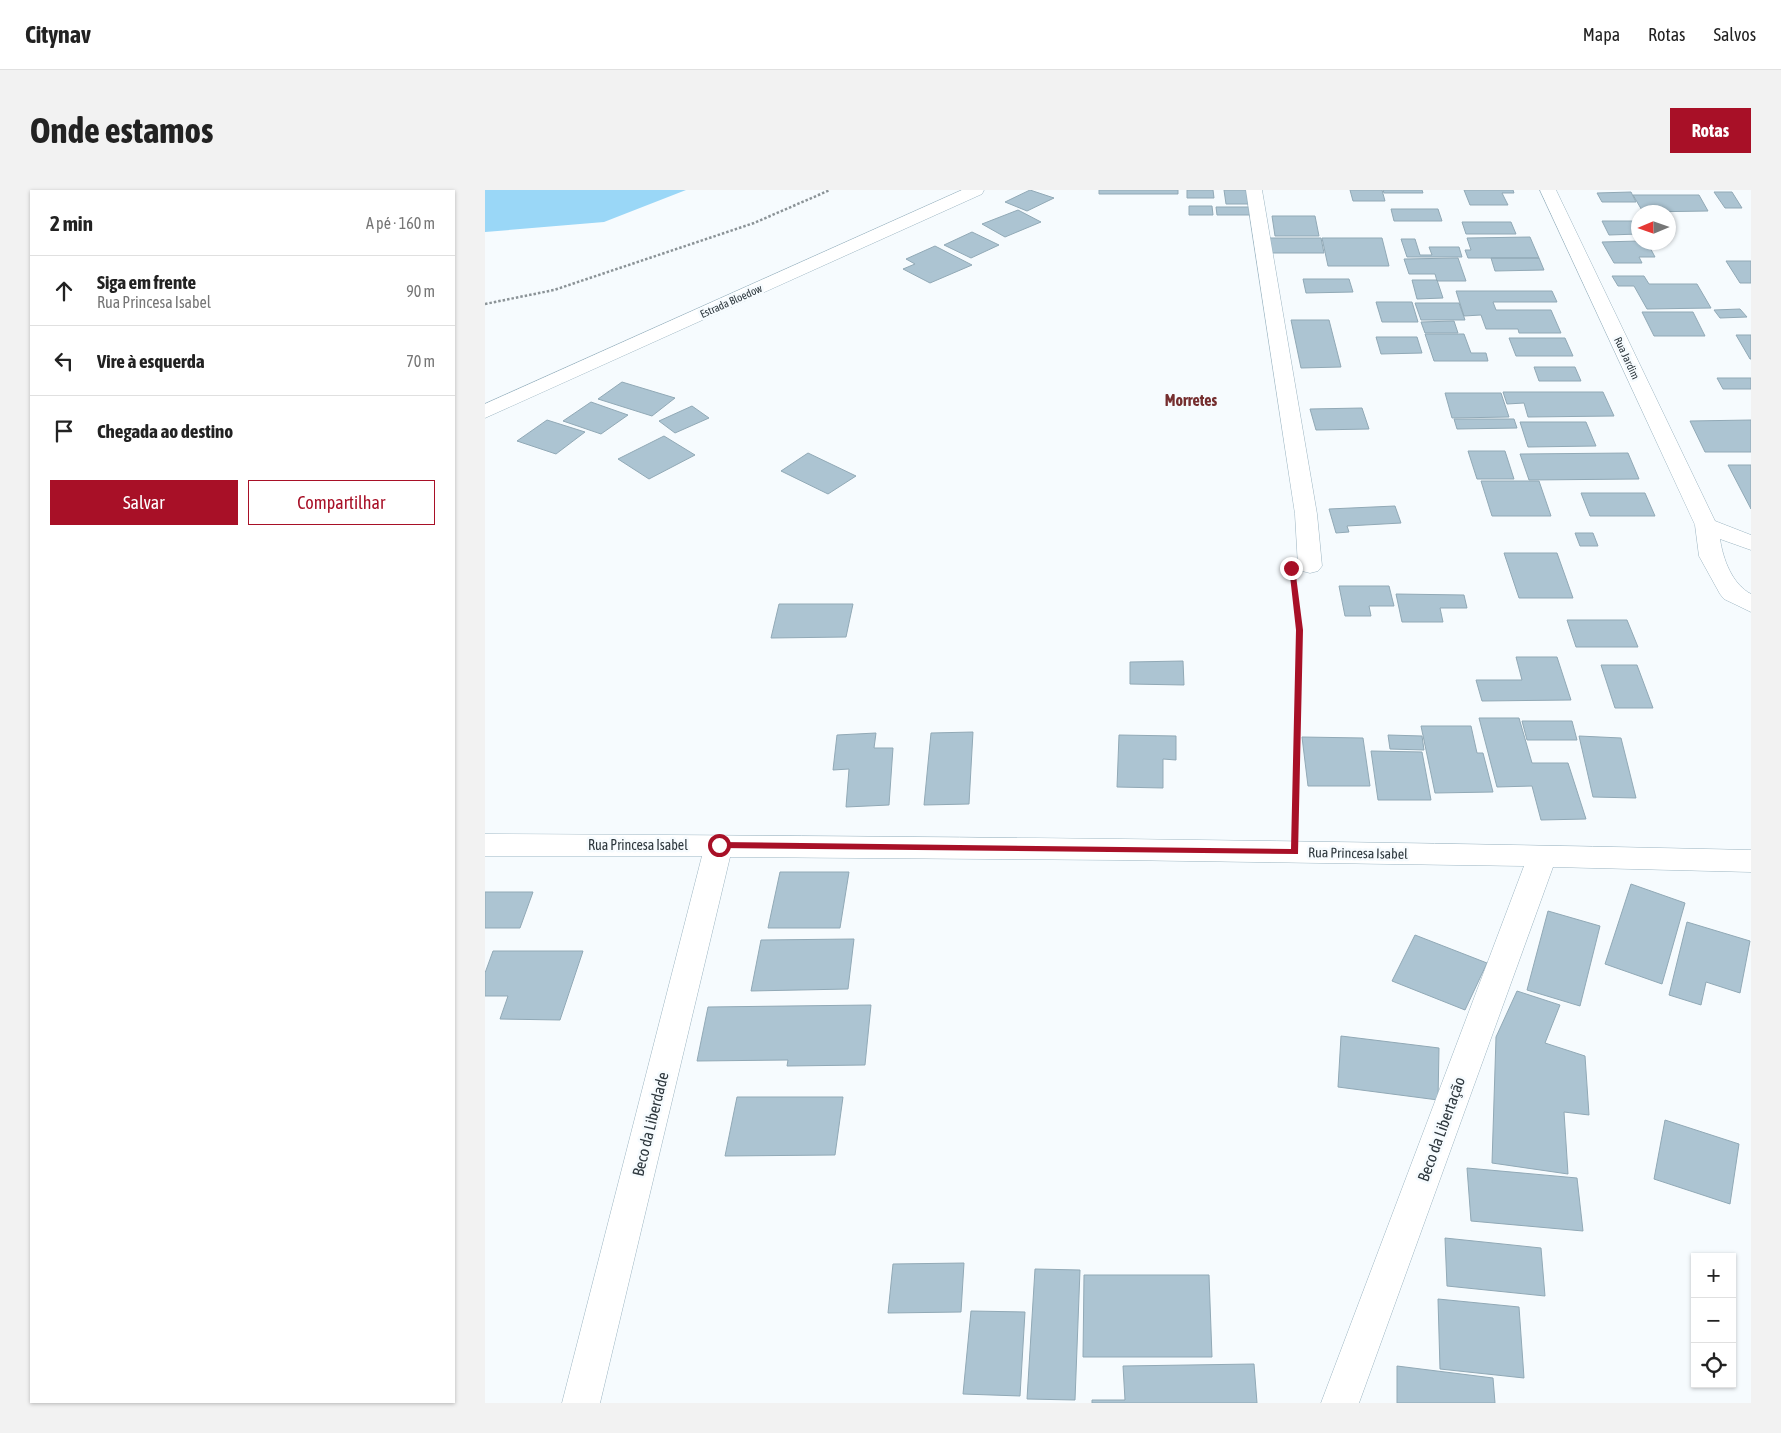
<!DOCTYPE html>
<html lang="pt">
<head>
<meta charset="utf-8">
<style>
	:root { --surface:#fff; --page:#f2f2f2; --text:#222; --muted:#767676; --line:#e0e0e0; --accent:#a81027 }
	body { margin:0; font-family:"Asap Condensed",sans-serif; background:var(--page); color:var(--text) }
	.controls { position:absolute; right:15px; bottom:15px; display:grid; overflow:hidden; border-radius:0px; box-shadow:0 1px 4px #0004 }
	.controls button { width:45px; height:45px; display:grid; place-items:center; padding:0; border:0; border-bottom:1px solid var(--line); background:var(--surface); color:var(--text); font:25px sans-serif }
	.compass { position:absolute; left:1146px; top:15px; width:45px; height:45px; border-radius:50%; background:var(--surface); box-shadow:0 1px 4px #0004; rotate:268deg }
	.stop { position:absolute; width:15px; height:15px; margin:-11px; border:4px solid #a81027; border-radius:50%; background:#fff }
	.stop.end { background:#a81027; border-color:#fff; box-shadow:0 1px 5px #0008 }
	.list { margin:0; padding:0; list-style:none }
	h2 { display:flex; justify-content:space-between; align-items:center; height:65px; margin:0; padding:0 20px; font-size:21px }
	h2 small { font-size:16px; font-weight:400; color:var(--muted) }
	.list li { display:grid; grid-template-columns:32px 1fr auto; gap:15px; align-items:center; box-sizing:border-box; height:70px; padding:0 20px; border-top:1px solid var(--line) }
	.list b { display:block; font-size:19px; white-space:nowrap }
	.list p { margin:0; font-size:16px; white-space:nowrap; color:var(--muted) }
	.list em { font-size:16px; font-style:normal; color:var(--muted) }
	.actions { display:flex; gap:10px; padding:15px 20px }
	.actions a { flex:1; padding:11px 0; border:1px solid var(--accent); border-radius:0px; text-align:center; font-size:18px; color:var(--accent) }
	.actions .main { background:var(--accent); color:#fff }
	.icon { flex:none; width:28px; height:28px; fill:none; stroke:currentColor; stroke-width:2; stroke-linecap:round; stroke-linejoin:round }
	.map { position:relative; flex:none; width:1266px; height:1213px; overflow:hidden; border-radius:0px }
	header { display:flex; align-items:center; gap:30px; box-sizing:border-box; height:70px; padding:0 25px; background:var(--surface); border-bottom:1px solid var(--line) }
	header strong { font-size:24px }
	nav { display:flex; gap:28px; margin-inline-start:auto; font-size:18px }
	.intro { display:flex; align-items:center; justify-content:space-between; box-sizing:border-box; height:120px; padding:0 30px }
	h1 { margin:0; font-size:35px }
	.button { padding:12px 22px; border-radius:0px; background:var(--accent); color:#fff; font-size:18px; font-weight:700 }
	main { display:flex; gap:30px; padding:0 30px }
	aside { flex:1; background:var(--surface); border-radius:0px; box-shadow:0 1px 4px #0004 }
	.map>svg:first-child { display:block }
	.green { fill:#9ad7f7 }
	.building { fill:#acc4d2; stroke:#91a9b6 }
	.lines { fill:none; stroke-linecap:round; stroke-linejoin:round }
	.minor-casing { stroke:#9cb5c2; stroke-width:1 }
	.path-far1 { stroke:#8b9397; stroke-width:2.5; stroke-dasharray:2.5 2; stroke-linecap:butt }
	.path { stroke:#8b9397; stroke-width:3; stroke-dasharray:4 2.5; stroke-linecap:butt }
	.minor { fill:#fff; fill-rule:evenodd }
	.route { fill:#a81027 }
	.labels { text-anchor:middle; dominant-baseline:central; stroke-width:5; stroke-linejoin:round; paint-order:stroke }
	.far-street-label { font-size:11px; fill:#2d373d; stroke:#f6fbfe }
	.street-label { font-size:14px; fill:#2d373d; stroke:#f6fbfe }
	.far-district-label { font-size:16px; font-weight:bold; fill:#752e2f; stroke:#f6fbfe }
	.near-street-label { font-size:16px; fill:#2d373d; stroke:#f6fbfe }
</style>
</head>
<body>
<header>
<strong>Citynav</strong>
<nav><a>Mapa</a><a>Rotas</a><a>Salvos</a></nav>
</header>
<div class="intro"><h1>Onde estamos</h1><a class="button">Rotas</a></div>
<main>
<aside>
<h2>2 min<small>A pé · 160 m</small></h2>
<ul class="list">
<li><svg class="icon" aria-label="ahead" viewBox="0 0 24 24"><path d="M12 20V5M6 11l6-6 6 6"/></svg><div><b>Siga em frente</b><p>Rua Princesa Isabel</p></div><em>90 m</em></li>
<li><svg class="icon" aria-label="left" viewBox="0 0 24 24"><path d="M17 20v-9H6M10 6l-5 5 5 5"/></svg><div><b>Vire à esquerda</b></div><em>70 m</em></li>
<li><svg class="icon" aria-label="arrive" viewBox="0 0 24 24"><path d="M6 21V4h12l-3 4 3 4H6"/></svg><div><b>Chegada ao destino</b></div></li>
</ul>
<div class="actions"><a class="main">Salvar</a><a>Compartilhar</a></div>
</aside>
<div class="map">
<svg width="1266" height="1213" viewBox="0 0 1266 1213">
	<rect width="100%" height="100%" fill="#f6fbfe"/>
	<!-- green -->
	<path class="green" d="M0,0H201L119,32L0,42Z"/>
	<!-- building -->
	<path class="building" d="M545,0L569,8L542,21L520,12Z
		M614,0H693V4H614Z
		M702,0H728L729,8H702Z
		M739,0H762L764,14H741Z
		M865,0H897L900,11H868Z
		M898,0H937L938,3H899Z
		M979,0H1028L1029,3H1017L1023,15H985Z
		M1146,2L1151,12H1117L1112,3Z
		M1229,2H1247L1257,18H1240Z
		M1148,5H1214L1223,21L1158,22Z
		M704,16H727L728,25H704Z
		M731,17H764L766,25H732Z
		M906,19H953L957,31H909Z
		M533,20L556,32L520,47L497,34Z
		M787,26H830L834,46H790Z
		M1117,31H1154V44L1124,45Z
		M977,32H1026L1031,44H981Z
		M487,42L514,55L486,68L459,55Z
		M1045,47L1054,68H983L980,60H986L982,48Z
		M783,48H836L839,63H785Z
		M837,48H897L904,76H843Z
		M916,49H930L935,65H947L944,57H974L977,67H922Z
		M1154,51L1162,52L1170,67H1154L1157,73H1129L1117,52Z
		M450,56L487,75L445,93L418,79L430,74L421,69Z
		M973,68L981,91H952L950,84H924L919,69Z
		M1006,68H1054L1059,80L1010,81Z
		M1241,71H1266V93H1255Z
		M1127,86H1159L1164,94H1212L1226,118L1162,119L1149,96H1133Z
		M818,89H864L868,102L821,103Z
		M927,90H952L958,108L932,109Z
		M971,101H1067L1072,112H1008L1011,120H1066L1076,143H1034L1033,139H1001L996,125L979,126Z
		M891,112H927L933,132H897Z
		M930,113H974L980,130H936Z
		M1255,119L1262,127L1235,128L1229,120Z
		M1157,122H1208L1220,146H1169Z
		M806,130H844L856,177L816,178Z
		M969,131L973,143H940L936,132Z
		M940,144H979L986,163H1001L1003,171H949Z
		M1251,145H1266V169H1265Z
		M891,147H932L937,163L896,164Z
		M1024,148H1080L1088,166H1031Z
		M1049,177H1090L1096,191H1054Z
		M1232,188H1266V199H1238Z
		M137,192L190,208L167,226L113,209Z
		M1018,202H1118L1129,226L1043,227L1039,213L1022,214Z
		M960,203H1016L1024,227L967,228Z
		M106,212L143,225L116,244L78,231Z
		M207,216L224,228L190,243L174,231Z
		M877,218L884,239L831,240L825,219Z
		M969,229H1029L1032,238L972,239Z
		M62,230L100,242L71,264L32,251Z
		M1266,230V262H1220L1205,231Z
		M1035,232H1101L1111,256L1043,257Z
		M179,246L210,265L164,289L133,269Z
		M983,261H1020L1029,289H992Z
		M323,263L371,286L343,304L296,281Z
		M1143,263L1154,289L1044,290L1035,264Z
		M1243,275H1266V319Z
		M996,291H1054L1066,326H1007Z
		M1096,303H1160L1170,326H1105Z
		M910,316L916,333L862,336L864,342L851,343L844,319Z
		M1090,343H1108L1113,356H1095Z
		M1019,363H1072L1088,408H1034Z
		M854,396H904L909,416H884L886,426H860Z
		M911,404L979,405L982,418H955L958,432H917Z
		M294,414H368L361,447L286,448Z
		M1082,430H1142L1153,457H1091Z
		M1031,467H1072L1086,510L997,511L991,490H1037Z
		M698,471L699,495L645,494V472Z
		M1116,475H1152L1168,518H1130Z
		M994,528H1034L1047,573H1083L1101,629L1056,630L1047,596L1012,597Z
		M1037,531H1087L1092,550H1042Z
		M936,536H986L992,563H998L1008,602L950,603Z
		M488,542L484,614L439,615L446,543Z
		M391,543L389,558H408L404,615L361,617L364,579L348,580L352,545Z
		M634,545L691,546V570L678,569V598L632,597Z
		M903,545L937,546L939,560L905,559Z
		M1094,546L1136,548L1151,608L1108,607Z
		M817,547L878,548L885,596H823Z
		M886,561L937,562L946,610H893Z
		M295,682H364L355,738H283Z
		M1146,694L1200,713L1177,794L1120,774Z
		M0,702H48L35,738H0Z
		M1063,721L1115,736L1095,816L1042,800Z
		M1202,732L1265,751L1255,803L1221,792L1216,815L1184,805Z
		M930,745L1002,773L980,820L907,791Z
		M369,749L363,799L266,801L276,750Z
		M8,761H98L75,830L15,829L23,806H0V783Z
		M1032,801L1075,815L1060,853L1100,866L1104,925L1079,922L1083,984L1007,973L1011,847Z
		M386,815L380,875L302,876L303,870L212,871L223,817Z
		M856,846L954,858L953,910L853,897Z
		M252,907H358L350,965L240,966Z
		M1180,930L1254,954L1245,1014L1169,989Z
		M982,978L1092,988L1098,1041L986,1031Z
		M960,1048L1056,1058L1060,1106L962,1096Z
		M479,1073L476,1122L403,1123L408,1074Z
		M550,1079L595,1080L590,1210L542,1209Z
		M599,1085H724L727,1167H598Z
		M953,1109L1034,1117L1039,1188L955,1179Z
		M486,1121L540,1122L535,1206L478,1204Z
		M769,1174L772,1213H607V1210H640L638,1176Z
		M912,1176L1008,1188L1010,1213H912Z"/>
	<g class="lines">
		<defs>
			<path id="minor" d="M477,0H499L497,4L0,228V214Z
				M761,0H777L832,324L837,376L833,381L825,383L817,381L813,376L810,324Z
				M1055,0H1071L1230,331L1266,345V360L1235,349C1238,369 1247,394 1266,404V422L1239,409L1235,404L1214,366L1210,335Z
				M0,644C422,646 844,650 1266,660V682L1068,677L874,1213H836L1039,676L633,670L245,667L115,1213H77L217,666H0Z"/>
		</defs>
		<!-- minor casing -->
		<use href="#minor" class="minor-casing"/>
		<!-- path-far1 -->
		<path class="path-far1" d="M0,114L69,100L269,33L345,0"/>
		<!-- path -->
		<path class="path" d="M809,401L815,440L811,629"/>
		<!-- minor -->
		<use href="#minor" class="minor"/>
	</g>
	<!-- route -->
	<path class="route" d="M804,377L810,378L818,440L813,664L234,658L230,655L234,652L806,659L811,440Z"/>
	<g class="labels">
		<!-- far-street labels -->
		<g class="far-street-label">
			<text transform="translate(246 111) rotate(-24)">Estrada Bloedow</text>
			<text transform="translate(1142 168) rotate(65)">Rua Jardim</text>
		</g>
		<!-- street labels -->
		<g class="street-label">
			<text x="153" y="655">Rua Princesa Isabel</text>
			<text transform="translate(873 663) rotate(1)">Rua Princesa Isabel</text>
		</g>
		<!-- far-district labels -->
		<g class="far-district-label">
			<text x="706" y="210">Morretes</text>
		</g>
		<!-- near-street labels -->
		<g class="near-street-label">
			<text transform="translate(165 934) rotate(-76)">Beco da Liberdade</text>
			<text transform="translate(956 939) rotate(-70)">Beco da Libertação</text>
		</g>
	</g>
</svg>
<div class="controls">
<button>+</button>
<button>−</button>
<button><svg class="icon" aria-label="locate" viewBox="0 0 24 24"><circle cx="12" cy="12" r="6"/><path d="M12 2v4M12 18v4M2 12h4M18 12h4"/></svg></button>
</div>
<svg class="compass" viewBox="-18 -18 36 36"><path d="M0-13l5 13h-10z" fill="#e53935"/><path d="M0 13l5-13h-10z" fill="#767676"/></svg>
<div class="stop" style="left:234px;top:655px"></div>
<div class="stop end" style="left:806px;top:378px"></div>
</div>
</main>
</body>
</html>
